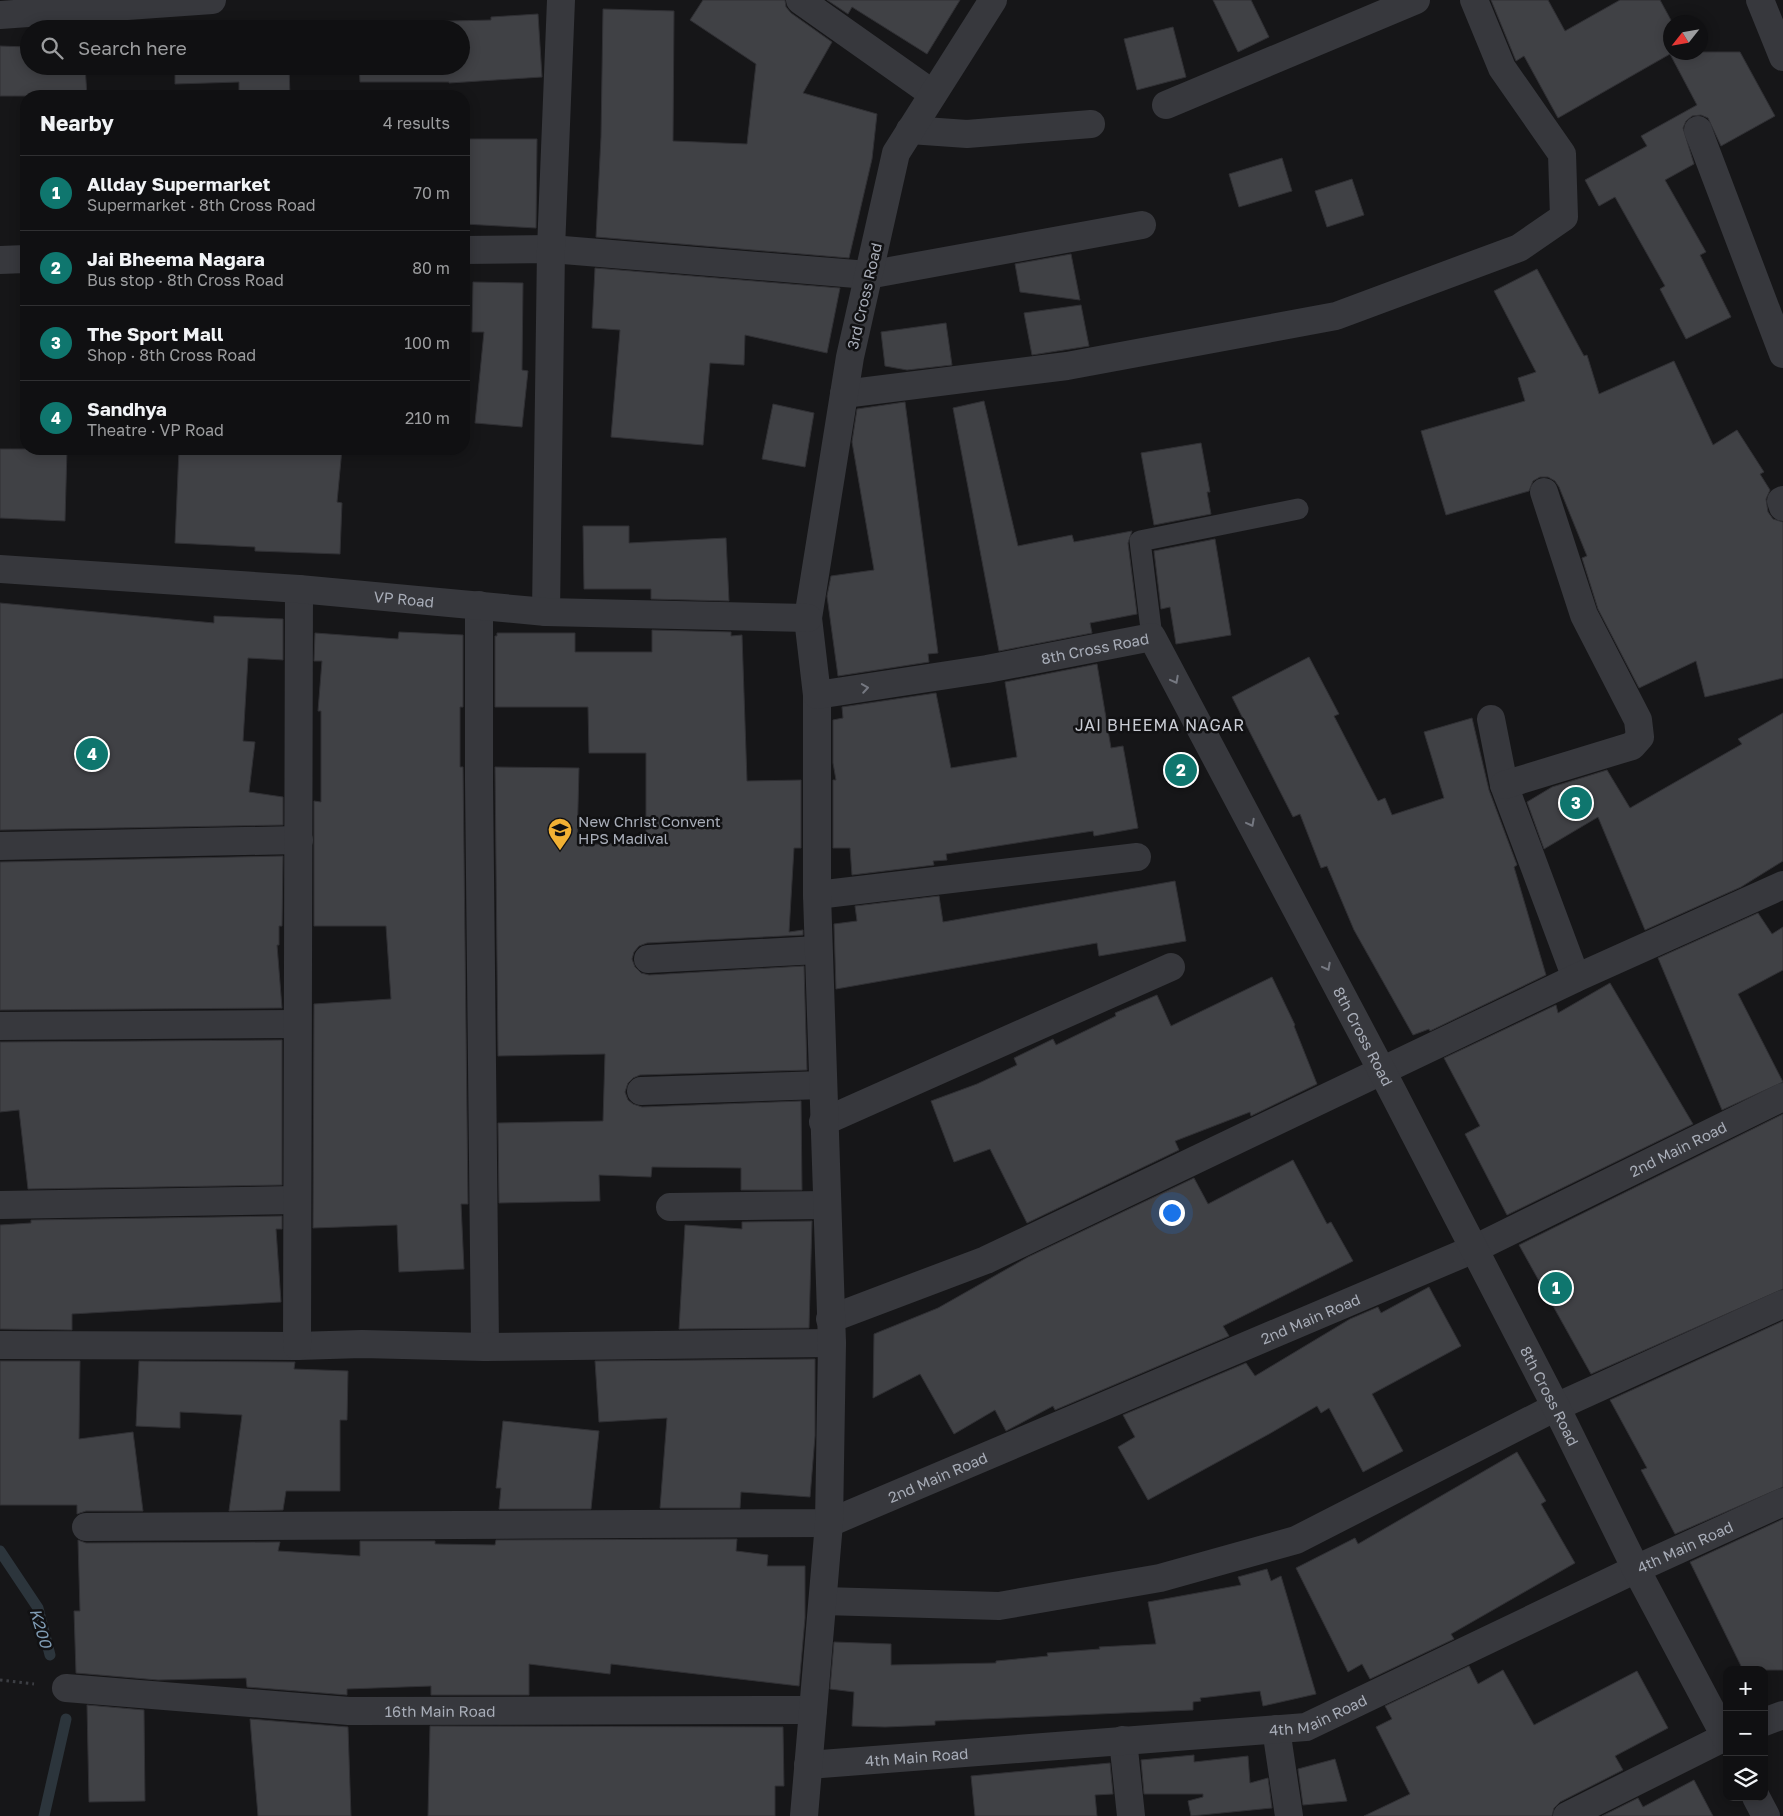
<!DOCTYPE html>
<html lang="en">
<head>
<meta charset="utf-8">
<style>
	:root { --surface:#101012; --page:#1e1e20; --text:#f1f3f6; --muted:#9c9d9f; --line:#303032; --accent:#0f766e }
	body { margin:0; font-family:"Golos Text",sans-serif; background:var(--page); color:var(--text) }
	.controls { position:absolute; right:15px; bottom:15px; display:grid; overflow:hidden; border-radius:10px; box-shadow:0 2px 12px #0003 }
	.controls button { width:45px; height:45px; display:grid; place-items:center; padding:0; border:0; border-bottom:1px solid var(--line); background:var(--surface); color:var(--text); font:25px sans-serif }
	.compass { position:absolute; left:1663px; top:15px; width:45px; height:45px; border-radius:50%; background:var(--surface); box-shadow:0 2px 12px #0003; rotate:239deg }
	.you { position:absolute; left:1171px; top:1212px; width:18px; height:18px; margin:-12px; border:4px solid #fff; border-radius:50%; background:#1a73e8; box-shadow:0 0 0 8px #1a73e833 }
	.badge { display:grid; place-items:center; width:32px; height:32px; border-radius:50%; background:var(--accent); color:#fff; font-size:16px; font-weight:700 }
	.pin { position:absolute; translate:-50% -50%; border:2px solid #fff; box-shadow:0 1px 5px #0006 }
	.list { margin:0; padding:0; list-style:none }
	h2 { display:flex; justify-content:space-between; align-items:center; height:65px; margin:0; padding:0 20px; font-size:21px }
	h2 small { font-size:16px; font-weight:400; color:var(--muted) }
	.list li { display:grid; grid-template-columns:32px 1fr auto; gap:15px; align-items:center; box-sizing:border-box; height:75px; padding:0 20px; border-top:1px solid var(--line) }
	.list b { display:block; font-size:19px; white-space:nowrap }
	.list p { margin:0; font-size:16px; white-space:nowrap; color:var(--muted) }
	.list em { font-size:16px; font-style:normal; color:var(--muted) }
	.icon { flex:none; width:28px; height:28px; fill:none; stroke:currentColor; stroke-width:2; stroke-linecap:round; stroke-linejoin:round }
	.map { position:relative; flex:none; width:1783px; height:1816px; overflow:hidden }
	.search { position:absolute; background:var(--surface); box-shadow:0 2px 12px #0003; left:20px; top:20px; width:450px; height:55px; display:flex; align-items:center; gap:12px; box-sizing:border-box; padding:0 18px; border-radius:28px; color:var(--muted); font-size:19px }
	.panel { position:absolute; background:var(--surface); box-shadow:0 2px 12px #0003; left:20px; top:90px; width:450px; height:365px; border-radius:20px }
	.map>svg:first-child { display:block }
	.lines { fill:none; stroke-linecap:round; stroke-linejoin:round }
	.stream { stroke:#2c353c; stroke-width:11 }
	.building { fill:#404145; stroke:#303034 }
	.path { stroke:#3d3f44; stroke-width:3; stroke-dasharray:2.5 4; stroke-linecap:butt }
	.service { stroke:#37383d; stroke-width:21 }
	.minor { stroke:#37383d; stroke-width:28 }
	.tertiary { stroke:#37383d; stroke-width:28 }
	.oneway { stroke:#757881 }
	.labels { text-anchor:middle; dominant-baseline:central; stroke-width:5; stroke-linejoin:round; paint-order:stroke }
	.street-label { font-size:15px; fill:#a8adb8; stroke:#111113 }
	.poi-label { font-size:15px; fill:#a8adb8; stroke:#111113; text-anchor:start }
	.neighbourhood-label { font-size:16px; letter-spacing:1px; fill:#c9ccd4; stroke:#111113 }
	.water-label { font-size:16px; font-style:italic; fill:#7f9bb3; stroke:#111113 }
</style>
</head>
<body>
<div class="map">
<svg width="1783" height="1816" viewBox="0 0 1783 1816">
	<rect width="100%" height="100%" fill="#161618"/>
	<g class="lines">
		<!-- stream -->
		<path class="stream" d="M0,1551L38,1608L50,1655
			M44,1816L66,1719"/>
	</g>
	<!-- building -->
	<path class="building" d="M703,0H785L786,7L791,13L832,42L803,93L877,114L872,159L849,258L596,237L601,137L603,9L674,11L673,141L747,144L756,64L690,20Z
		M827,0H960L927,54L852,7L848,14Z
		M1213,0H1251L1269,37L1238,52Z
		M1491,0H1548L1565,31L1620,0H1660L1672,22H1670V52H1740L1775,116L1721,146L1708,118L1701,115L1692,116L1686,121L1683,128L1694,164L1665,180L1706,252L1700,255L1731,317L1686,339L1660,289L1665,286L1615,197L1599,206L1585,180L1647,146L1641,136L1697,105L1670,54L1558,118L1524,56L1516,61Z
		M538,14L542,77L449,83V82H360L359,66H461V29H379L413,27V22L491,20V17Z
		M1173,27L1186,77L1137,90L1124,39Z
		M0,46L29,47V66H85L87,96H0Z
		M175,66H289L290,96H239V82L175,84Z
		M464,139H537L536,228L464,224Z
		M1282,158L1292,191L1239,207L1229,174Z
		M1352,179L1364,215L1327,227L1315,191Z
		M1071,254L1080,300L1020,292L1015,264Z
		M595,268L840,288L827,353L745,335L744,365L710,363L703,445L611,437L620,330L592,328Z
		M1537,269L1584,356L1587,355L1599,394L1674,361L1713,445L1737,430L1764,472L1760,474L1770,490L1766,499L1768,512L1773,519L1783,522V678L1705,697L1696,661L1639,688L1598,609L1582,558L1587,556L1559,487L1555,481L1548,477H1540L1533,481L1529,491L1446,515L1421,431L1525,401L1518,378L1536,372L1494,291Z
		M473,282L523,283L522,370L528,371L522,427L475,423L484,332H472Z
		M1081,305L1089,346L1032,355L1024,313Z
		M946,323L952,365L907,370L885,366L881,332Z
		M984,401L1018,546L1072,535L1074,542L1132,531L1128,543L1137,614L1090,623L1092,633L999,651L953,408Z
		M905,402L938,653L928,654L929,662L838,676L827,596L831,576L874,570L852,442L857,409Z
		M773,404L814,413L805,467L762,459Z
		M1201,443L1210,492H1207L1211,514L1154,525L1141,453Z
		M0,449H67L65,521L0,518Z
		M179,449H342L337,502L342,503L340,554L255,551V547L175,543Z
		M583,526H629V543L726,538L729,601L651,599V589H584Z
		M1215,539L1231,635L1176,644L1170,607L1161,609L1154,551Z
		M0,603L214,623V616L283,619V660L248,658L243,741L255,742L249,792L283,797V825L0,830Z
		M652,630L731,632V636L742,635L747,781L801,780V848H794L789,932L803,930V935L647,943L639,946L634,952L632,959L635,967L641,973L649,975L804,966L807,1070L640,1075L633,1078L628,1083L625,1092L628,1100L633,1104L642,1107L801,1101L802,1190H741V1168L652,1167L651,1177L599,1175L600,1201L499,1203L498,1123L603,1121L605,1054L498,1056L495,767L579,768L577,845L646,842V753H589L588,707H495V636H497V633H575V652H652Z
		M399,632L463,635V707H460V767H463L468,1204H461L464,1269L399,1272L397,1225L313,1228L314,1004L391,999L386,926H314V801L321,802V711H318L322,661H314L315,633L398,639Z
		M1309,657L1339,714L1334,716L1378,801L1385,798L1392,815L1444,798L1424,732L1472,718L1489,790L1517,865L1514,867L1546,975L1430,1031L1429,1029L1413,1035L1354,930L1327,866L1321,868L1300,814L1293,817L1232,697Z
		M1097,664L1111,748L1123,746L1138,828L1094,836L1093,831L946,854L947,860L933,861L934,865L852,875L850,848H833V780H836L833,763V720L843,718L842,707L936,693L951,768L1017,757L1005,682Z
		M1783,713V861L1741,887L1645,930L1598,817L1544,849L1527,802L1552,787L1607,770L1630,808L1742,744L1738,739Z
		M283,856L282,926H279V945H277L282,1008L0,1010V862Z
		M1175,881L1186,941L1099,956L1097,943L836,989L834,924L857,921L855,906L939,896L943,922Z
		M1758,913L1772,934L1783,927V970L1738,994L1783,1082L1722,1110L1658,958Z
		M1272,977L1295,1025L1294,1026L1317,1084L1251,1116L1250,1112L1175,1141L1179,1150L1027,1223L990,1149L954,1162L931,1101L977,1084L1017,1065L1014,1058L1053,1039L1056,1045L1116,1016L1115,1013L1157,995L1171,1026Z
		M1610,983L1693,1124L1507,1215L1465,1134L1480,1126L1444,1058L1556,1005L1558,1013Z
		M282,1040V1185L28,1189L19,1110L0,1112V1042Z
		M1783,1114V1289L1591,1374L1519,1245Z
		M1293,1160L1327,1224L1331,1222L1353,1261L1223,1326L1229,1336L1055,1410L1053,1406L1006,1431L995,1410L954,1434L920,1374L873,1398L874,1334L938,1308L1028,1257L1194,1178L1208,1204Z
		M282,1216V1229H276L281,1302L72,1314V1330L0,1329V1225L31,1223V1220Z
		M812,1221L809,1328L679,1329L685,1225L742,1229V1222Z
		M1429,1287L1461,1346L1372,1394L1403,1451L1363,1472L1329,1408L1321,1413L1317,1406L1269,1434L1148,1500L1118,1447L1135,1437L1123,1415L1246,1363L1255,1376L1350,1319L1378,1307L1381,1313Z
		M1783,1321V1487L1675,1534L1641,1470L1647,1468L1610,1400Z
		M815,1359V1436L810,1497L741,1492L740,1508H660L667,1418L599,1422L595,1361Z
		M0,1361H80L79,1439L133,1432L143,1511H86L77,1514V1505H0Z
		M139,1361L295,1362L294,1369L348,1371L347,1420H340V1491H286L283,1510L229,1511L242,1415L180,1412V1428L136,1426Z
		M503,1421L599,1431L591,1509H499L501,1488H496Z
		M1517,1452L1546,1501L1541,1504L1575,1563L1451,1634L1454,1639L1370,1679L1362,1664L1348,1672L1296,1568L1355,1538L1358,1544Z
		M1783,1519V1670H1743L1690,1562Z
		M737,1539L736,1551L768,1555L767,1566H805V1618L799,1686L611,1664L610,1674L529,1664V1695H431V1686L347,1689V1695L247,1687L246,1678L158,1680L76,1673L74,1611H80L78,1540L86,1543L280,1542L278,1551L360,1556V1541H435V1544L495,1545L496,1540Z
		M1267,1569L1271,1581L1281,1576L1316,1694L1263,1706L1260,1691L1200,1698L1201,1701L1193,1702V1710L935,1721V1725L885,1727L852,1726L854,1692L830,1689L834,1642L891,1644V1665L996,1663V1661L1048,1656L1047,1653L1100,1649L1099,1647L1156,1644L1148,1602L1241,1585L1238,1577Z
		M1469,1666L1478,1684L1503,1670L1534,1725L1637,1671L1668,1728L1615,1756L1623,1770L1560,1802L1554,1808L1552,1816H1364L1410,1794L1376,1727L1392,1719L1385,1706Z
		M87,1705L144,1710L145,1801L89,1802Z
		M250,1719L348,1727L351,1816H258Z
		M430,1726L783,1727L784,1786H775V1816H428Z
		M1194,1755V1762L1248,1756L1250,1783L1268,1778L1272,1808L1191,1816L1188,1801L1203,1797V1794H1144L1141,1760Z
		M1335,1759L1347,1801L1303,1805L1298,1769Z
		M1110,1763L1113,1794L1095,1795L1097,1816H975L971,1776Z
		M1694,1780L1713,1816H1602L1638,1798L1643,1807Z"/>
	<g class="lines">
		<!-- path -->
		<path class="path" d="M0,1680L34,1684"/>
		<!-- service -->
		<path class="service" d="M1152,637L1140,541L1298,509"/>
		<!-- minor -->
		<g class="minor">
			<path d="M800,0L933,94"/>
			<path d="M1760,0L1783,57"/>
			<path d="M0,15L212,0"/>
			<path d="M1166,105L1416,0"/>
			<path d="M910,130L967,134L1091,124"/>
			<path d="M1698,130L1783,354"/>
			<path d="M464,250L551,249L868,275L1142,225"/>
			<path d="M0,260L26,259"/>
			<path d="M844,394L1067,366L1336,316L1519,248L1564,217L1562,154L1502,68L1474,0"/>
			<path d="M1783,500L1781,501L1783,507"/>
			<path d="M479,605V781L485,1347"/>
			<path d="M546,612L551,249L561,0"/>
			<path d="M1491,719L1504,785L1576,978"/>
			<path d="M1504,785L1632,746L1640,737L1638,720L1584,615L1544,492"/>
			<path d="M0,846L299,840"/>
			<path d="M817,895L1137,857"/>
			<path d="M648,959L818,950"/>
			<path d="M0,1026L296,1024"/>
			<path d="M641,1091L822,1085"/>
			<path d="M823,1122L1171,967"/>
			<path d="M0,1205L296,1200"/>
			<path d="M670,1207L826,1205"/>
			<path d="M830,1319L986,1260L1576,978L1783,885"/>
			<path d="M0,1345L297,1346L362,1344L485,1347L832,1343"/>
			<path d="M297,1346L299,589"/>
			<path id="s1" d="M86,1527L829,1523L1474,1249L1783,1097"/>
			<path d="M823,1601L999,1606L1160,1578L1296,1540L1556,1407L1783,1304"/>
			<path id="s2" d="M66,1688L349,1711L813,1710"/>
			<path d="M1764,1722L1783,1715"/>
			<path d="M1276,1729L1289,1816"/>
			<path d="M1123,1740L1131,1816"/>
			<path id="s3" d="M808,1765L1306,1727L1636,1569L1783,1502"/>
			<path d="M804,1816L829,1523L832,1343L817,895V695"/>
			<path d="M1567,1816L1727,1736"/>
		</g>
		<!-- tertiary -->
		<g class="tertiary">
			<path id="s4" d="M993,0L896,153L850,357L808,618L817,695L987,669L1152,637L1382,1071L1556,1407L1636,1569L1727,1740"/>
			<path id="s5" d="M0,569L299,589L546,612L808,618"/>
			<path d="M1756,1797L1766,1816"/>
		</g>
	</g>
	<!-- one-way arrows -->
	<defs><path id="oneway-chevron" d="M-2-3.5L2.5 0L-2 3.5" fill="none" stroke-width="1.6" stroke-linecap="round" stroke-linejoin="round" transform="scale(1.25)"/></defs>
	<g class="oneway">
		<use href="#oneway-chevron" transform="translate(1175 680) rotate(62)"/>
		<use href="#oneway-chevron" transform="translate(865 688) rotate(-9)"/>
		<use href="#oneway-chevron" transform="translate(1251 823) rotate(62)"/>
		<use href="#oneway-chevron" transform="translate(1327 967) rotate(62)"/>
	</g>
	<!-- icons -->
	<defs>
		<symbol id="school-pin" viewBox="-11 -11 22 30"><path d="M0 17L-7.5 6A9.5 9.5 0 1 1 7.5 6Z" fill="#f2b134" stroke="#111113"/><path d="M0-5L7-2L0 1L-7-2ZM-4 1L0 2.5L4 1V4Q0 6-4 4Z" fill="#111"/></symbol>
	</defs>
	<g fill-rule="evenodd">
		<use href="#school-pin" x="546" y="816" width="28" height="38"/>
	</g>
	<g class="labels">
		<!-- street labels -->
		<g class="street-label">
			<text transform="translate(864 296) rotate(-77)">3rd Cross Road</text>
			<text stroke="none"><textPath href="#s5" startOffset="405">VP Road</textPath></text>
			<text stroke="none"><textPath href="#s4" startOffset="1014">8th Cross Road</textPath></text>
			<text stroke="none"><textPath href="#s4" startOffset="1524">8th Cross Road</textPath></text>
			<text stroke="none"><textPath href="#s1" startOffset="1671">2nd Main Road</textPath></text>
			<text stroke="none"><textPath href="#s1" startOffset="1266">2nd Main Road</textPath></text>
			<text stroke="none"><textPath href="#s4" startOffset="1929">8th Cross Road</textPath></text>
			<text stroke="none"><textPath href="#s1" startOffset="861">2nd Main Road</textPath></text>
			<text stroke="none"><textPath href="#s3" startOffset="919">4th Main Road</textPath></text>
			<text stroke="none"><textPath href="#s2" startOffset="375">16th Main Road</textPath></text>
			<text stroke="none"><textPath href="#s3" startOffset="514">4th Main Road</textPath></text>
			<text stroke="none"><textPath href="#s3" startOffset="109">4th Main Road</textPath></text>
		</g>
		<!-- poi labels -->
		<g class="poi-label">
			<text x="578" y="821">New Christ Convent<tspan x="578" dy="17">HPS Madival</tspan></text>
		</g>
		<!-- neighbourhood labels -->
		<g class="neighbourhood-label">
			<text x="1160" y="725">JAI BHEEMA NAGAR</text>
		</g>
		<!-- water labels -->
		<g class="water-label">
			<text transform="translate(41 1628) rotate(73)">K200</text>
		</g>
	</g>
</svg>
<div class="controls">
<button>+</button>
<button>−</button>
<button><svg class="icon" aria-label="layers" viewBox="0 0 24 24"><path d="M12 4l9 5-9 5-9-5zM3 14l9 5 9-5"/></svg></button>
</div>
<svg class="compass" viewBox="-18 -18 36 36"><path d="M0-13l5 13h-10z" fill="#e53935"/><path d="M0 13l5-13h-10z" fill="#9c9d9f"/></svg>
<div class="you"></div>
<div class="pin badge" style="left:1556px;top:1288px">1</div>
<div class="pin badge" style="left:1181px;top:770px">2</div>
<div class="pin badge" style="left:1576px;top:803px">3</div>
<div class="pin badge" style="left:92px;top:754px">4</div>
<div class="search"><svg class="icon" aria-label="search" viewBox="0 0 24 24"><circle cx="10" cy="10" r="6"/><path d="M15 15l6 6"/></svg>Search here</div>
<section class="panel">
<h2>Nearby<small>4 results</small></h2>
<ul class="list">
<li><span class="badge">1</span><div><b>Allday Supermarket</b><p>Supermarket · 8th Cross Road</p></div><em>70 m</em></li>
<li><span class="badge">2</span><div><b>Jai Bheema Nagara</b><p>Bus stop · 8th Cross Road</p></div><em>80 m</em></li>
<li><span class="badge">3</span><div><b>The Sport Mall</b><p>Shop · 8th Cross Road</p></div><em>100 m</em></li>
<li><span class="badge">4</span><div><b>Sandhya</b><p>Theatre · VP Road</p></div><em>210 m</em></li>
</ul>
</section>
</div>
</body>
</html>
